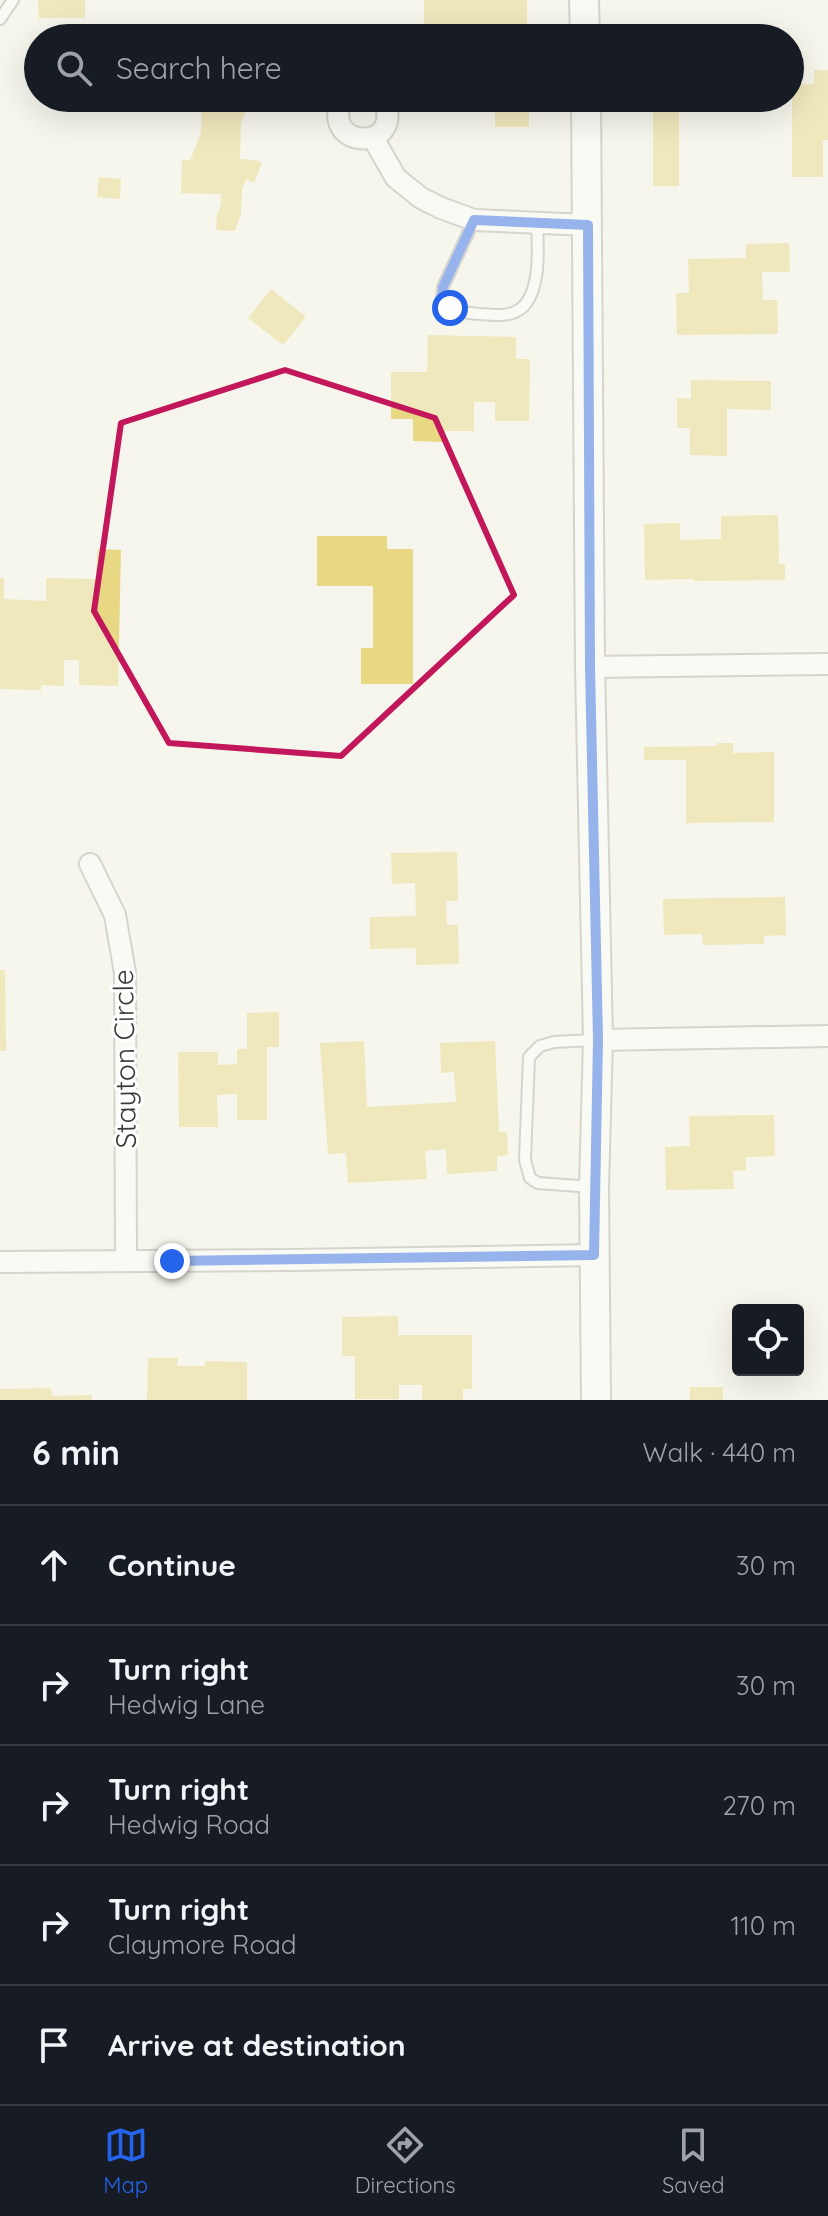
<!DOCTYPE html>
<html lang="en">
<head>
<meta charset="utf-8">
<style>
	:root { --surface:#171b24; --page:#242831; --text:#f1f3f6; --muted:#9ea1a6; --line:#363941; --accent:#2563eb }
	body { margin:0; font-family:Quicksand,sans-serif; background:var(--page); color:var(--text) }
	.controls { position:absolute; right:24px; bottom:24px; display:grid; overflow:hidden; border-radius:8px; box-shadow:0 8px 32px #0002 }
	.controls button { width:72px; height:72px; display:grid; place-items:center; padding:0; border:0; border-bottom:2px solid var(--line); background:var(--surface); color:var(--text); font:40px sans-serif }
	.stop { position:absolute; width:24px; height:24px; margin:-18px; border:6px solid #2563eb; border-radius:50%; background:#fff }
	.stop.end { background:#2563eb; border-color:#fff; box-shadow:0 2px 8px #0008 }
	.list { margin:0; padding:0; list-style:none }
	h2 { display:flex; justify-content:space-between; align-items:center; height:104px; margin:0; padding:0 32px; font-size:34px }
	h2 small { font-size:26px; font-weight:400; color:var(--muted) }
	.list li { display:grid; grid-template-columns:52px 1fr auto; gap:24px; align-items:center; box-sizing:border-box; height:120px; padding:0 32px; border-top:2px solid var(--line) }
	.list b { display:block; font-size:30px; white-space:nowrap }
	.list p { margin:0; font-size:26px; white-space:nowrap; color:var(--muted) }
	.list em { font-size:26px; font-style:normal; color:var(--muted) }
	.icon { flex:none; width:44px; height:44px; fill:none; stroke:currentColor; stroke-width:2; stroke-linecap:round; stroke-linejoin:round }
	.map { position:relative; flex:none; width:828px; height:1400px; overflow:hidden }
	.search { position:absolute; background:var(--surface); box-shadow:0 8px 32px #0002; left:24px; right:24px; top:24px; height:88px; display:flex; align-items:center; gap:20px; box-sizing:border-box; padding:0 28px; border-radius:44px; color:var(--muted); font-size:30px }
	.sheet { height:704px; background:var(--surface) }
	nav { display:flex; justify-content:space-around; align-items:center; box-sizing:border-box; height:112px; border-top:2px solid var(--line); background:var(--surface); font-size:22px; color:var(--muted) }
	nav a { display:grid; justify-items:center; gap:4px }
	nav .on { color:var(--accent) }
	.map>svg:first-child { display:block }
	.building { fill:#e8d783 }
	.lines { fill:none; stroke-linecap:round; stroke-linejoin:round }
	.lane-casing { stroke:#aeada6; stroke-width:14 }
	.street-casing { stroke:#aeada6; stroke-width:24 }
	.secondary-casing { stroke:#aeada6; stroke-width:32 }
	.lane { stroke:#fff; stroke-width:10 }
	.street { stroke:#fff; stroke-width:20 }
	.secondary { stroke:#fff; stroke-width:28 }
	.route { stroke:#2563eb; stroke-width:10 }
	.marked { fill:none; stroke:#c2185b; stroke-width:6; stroke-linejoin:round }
	.labels { text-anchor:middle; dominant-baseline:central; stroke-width:6; stroke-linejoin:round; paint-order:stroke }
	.street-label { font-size:28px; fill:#3b3a37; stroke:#fff }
</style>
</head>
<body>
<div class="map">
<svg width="828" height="1400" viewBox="0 0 828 1400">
	<rect width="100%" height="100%" fill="#f6f5ed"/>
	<!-- building -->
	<path class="building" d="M38,0H85V18H39Z
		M424,0H527V38H424Z
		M814,70H828V140H823V177H792V84H814Z
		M202,98H261V110H246L241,123L240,159L253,160L262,163L254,183L246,179L242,189L241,214L235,231L216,230L217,215L221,205V194L181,193L182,160H190L201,133Z
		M495,98H529V127H495Z
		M642,98H739V111H679V186H653V105H642Z
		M99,177L121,179L120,199L97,197Z
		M789,243L790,272H762L763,300H777L778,334L677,335L676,293H689L688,259L746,258V244Z
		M271,289L306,317L283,345L248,318Z
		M428,335L516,337V359H530L529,421H495V402H474V431H445V442L413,441V419H391V372H427Z
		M691,380L771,381V410L727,409V456L690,455V428H677V398L691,399Z
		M778,515L779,564H785V580L694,581V579L645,580L644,524L680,523V540L721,539V516Z
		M317,536H387V549H413V684H361V648H373V586H317Z
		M97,549L121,550L118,686L79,685V660H64V686L41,685V690L0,689V578H4V599L46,601V578L96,579Z
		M717,743H733V753L774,752V822L686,823V760H644V747L717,746Z
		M457,852L458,901H446L447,925H458L459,964L416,965V948L370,949V917L416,916L415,883L392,884L391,853Z
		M785,897L786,935L764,936V944L703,945L702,934L664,935L663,899Z
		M0,970H5L6,1051H0Z
		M279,1012V1047H267V1120H237V1094L217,1095L218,1127H179L178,1052H218V1065L237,1064V1049H247V1013Z
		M364,1041L367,1107L456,1102L454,1072L441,1073L440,1043L495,1041L499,1132H507L508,1155L497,1156V1171L447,1174L446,1149L425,1151L427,1179L348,1183L346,1153L328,1154L320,1043Z
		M774,1115L775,1156L746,1157V1170L733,1171L734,1189L666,1190L665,1147L690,1146L689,1116Z
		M398,1316V1335H472V1389H463V1400H422V1385H399V1399H355V1356H342V1317Z
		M148,1358H178L177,1366H205V1361L247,1362V1400H147Z
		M690,1387H723V1400H690Z
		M51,1388L52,1396L92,1395V1400H0V1389Z"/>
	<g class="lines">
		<defs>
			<path id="lane" d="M0,19L13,0
				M474,220L443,287L442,297C453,311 463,313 480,314C492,315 506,317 517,311C542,298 538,247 537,224
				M592,1187L538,1183L530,1178L525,1160L529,1057L540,1046L554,1042L594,1040"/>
			<path id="street" d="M343,98C317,150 408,154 383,98
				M373,138L396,178L421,198L441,208L474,220L588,225
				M590,667L828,664
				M90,864L115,915L125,973L126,1260
				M598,1040L828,1036
				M0,1262L293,1260L594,1255"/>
			<path id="secondary" d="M584,0L585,38
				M586,98L590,667L598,1040L594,1187L596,1400"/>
		</defs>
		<!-- lane casing -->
		<use href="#lane" class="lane-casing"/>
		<!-- street casing -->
		<use href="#street" class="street-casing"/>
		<!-- secondary casing -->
		<use href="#secondary" class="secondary-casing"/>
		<!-- lane -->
		<use href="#lane" class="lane"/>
		<!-- street -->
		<use href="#street" class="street"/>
		<!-- secondary -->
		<use href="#secondary" class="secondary"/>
	</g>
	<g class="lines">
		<!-- route -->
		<path class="route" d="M172,1261L594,1255L598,1040L590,667L588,225L474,220L443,287L442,297L450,308"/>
	</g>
	<!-- marked area -->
	<path d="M0 0H828V1400H0ZM285,370L435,418L514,595L341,756L169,743L94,611L121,423Z" fill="#f6f5ed" fill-opacity=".55" fill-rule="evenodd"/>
	<path class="marked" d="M285,370L435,418L514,595L341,756L169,743L94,611L121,423Z"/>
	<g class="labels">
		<!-- street labels -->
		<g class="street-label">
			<text transform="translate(124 1059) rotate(-91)">Stayton Circle</text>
		</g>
	</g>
</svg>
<div class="controls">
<button><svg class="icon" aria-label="locate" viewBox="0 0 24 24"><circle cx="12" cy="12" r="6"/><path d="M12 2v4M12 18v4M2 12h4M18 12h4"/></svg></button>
</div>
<div class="stop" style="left:450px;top:308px"></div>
<div class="stop end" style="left:172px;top:1261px"></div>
<div class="search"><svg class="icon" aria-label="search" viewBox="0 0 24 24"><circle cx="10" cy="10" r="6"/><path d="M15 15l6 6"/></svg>Search here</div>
</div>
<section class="sheet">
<h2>6 min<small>Walk · 440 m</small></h2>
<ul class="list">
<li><svg class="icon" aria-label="ahead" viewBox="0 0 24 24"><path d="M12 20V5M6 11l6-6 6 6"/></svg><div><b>Continue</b></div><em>30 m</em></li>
<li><svg class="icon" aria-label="right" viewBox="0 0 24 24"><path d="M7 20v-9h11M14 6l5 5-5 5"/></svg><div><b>Turn right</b><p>Hedwig Lane</p></div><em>30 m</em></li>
<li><svg class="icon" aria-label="right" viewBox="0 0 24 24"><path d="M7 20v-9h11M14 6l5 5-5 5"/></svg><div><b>Turn right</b><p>Hedwig Road</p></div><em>270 m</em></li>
<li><svg class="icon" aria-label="right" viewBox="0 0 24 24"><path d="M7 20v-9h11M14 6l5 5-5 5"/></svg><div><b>Turn right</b><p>Claymore Road</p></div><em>110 m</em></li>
<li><svg class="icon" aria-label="arrive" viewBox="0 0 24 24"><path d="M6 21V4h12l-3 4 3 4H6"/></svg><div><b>Arrive at destination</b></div></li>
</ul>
</section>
<nav>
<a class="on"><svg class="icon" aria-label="map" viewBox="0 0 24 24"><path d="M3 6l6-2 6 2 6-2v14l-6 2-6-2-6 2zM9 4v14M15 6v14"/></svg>Map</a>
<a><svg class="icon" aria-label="directions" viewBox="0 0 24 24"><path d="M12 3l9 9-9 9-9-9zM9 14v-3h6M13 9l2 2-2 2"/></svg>Directions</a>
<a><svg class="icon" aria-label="saved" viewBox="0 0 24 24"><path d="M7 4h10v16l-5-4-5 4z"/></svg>Saved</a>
</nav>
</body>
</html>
